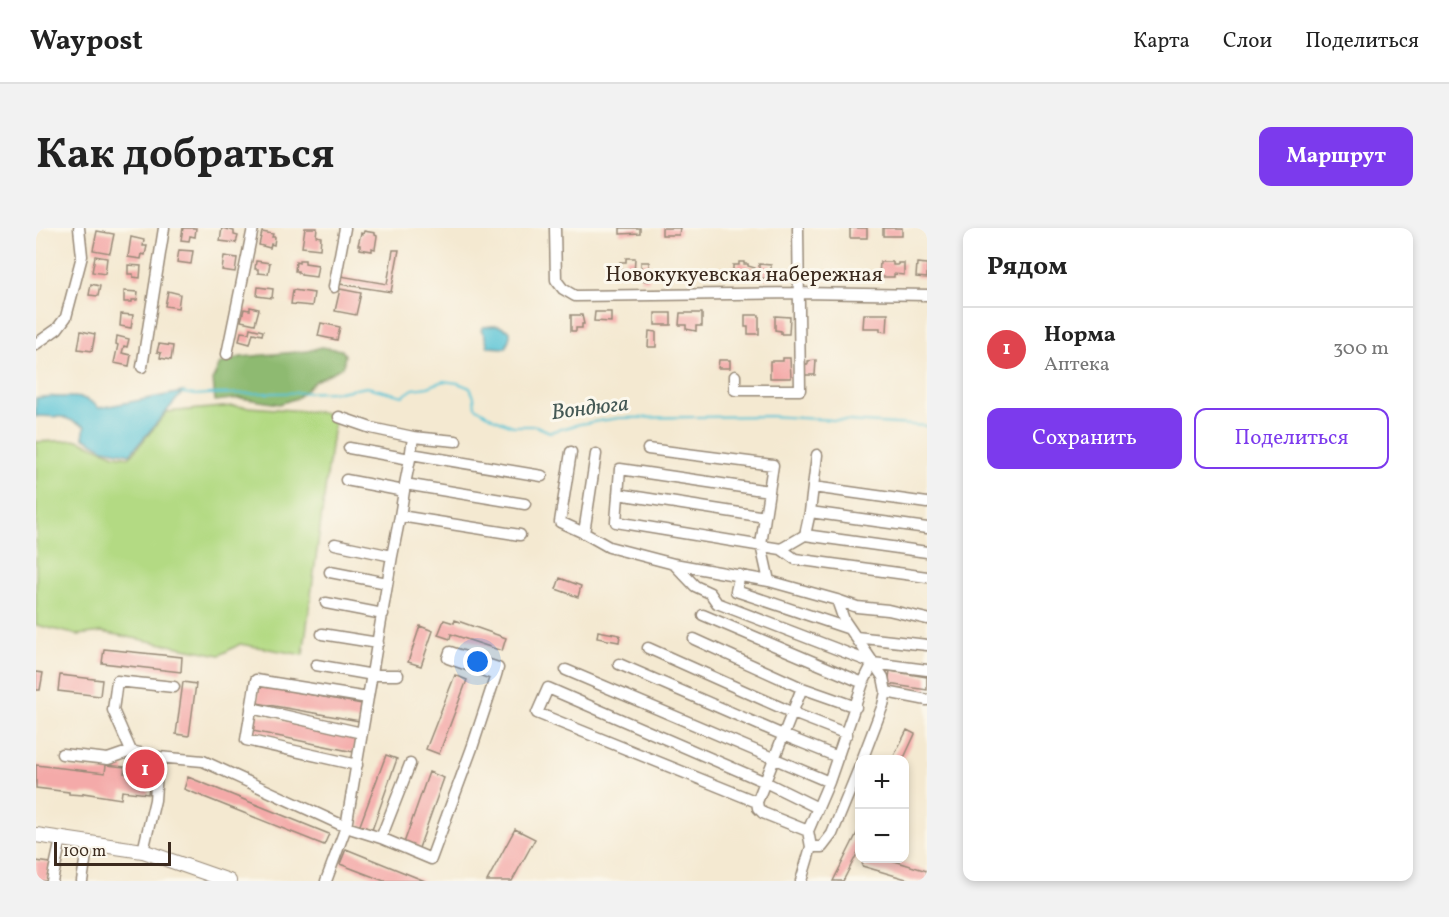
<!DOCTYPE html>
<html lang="ru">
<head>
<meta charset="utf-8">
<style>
	:root { --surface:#fff; --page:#f2f2f2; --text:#222; --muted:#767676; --line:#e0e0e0; --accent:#7c3aed }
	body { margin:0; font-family:Vollkorn,serif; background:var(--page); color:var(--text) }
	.controls { position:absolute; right:18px; bottom:18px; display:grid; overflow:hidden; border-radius:12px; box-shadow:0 3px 9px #0003 }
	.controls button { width:54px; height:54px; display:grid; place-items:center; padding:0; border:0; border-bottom:2px solid var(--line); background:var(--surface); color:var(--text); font:30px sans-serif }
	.scale { position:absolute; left:18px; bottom:15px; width:117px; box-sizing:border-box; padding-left:6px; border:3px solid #3b2a1e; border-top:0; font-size:16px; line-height:21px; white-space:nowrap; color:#3b2a1e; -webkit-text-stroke:4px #fbf7ec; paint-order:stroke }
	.you { position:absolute; left:442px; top:434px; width:21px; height:21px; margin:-15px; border:4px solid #fff; border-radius:50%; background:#1a73e8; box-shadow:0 0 0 9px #1a73e833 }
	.badge { display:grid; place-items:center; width:39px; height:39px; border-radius:50%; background:var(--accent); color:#fff; font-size:20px; font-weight:700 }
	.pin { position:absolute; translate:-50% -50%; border:3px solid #fff; box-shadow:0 2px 6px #0006 }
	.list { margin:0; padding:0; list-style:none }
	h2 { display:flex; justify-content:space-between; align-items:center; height:78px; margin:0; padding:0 24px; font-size:26px }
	h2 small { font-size:20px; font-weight:400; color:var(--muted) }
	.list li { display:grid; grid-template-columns:39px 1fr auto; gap:18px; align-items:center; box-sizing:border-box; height:84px; padding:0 24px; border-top:2px solid var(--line) }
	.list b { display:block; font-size:22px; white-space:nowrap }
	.list p { margin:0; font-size:20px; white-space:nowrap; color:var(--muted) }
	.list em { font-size:20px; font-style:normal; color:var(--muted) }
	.actions { display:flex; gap:12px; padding:18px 24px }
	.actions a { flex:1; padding:14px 0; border:2px solid var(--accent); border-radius:12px; text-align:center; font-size:21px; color:var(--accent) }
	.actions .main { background:var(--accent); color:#fff }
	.map { position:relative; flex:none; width:891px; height:653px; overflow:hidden; border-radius:12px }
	header { display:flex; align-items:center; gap:36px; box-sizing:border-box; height:84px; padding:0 30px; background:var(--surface); border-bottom:2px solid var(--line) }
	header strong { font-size:28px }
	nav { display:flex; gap:33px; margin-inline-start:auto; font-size:21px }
	.intro { display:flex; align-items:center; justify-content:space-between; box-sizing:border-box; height:144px; padding:0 36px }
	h1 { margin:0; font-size:42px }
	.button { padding:15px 27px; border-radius:12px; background:var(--accent); color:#fff; font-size:21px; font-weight:700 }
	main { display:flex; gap:36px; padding:0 36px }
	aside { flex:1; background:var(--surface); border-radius:12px; box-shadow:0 3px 9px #0003 }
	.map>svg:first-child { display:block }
	.green { fill:#b3da83; stroke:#778250; stroke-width:1.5 }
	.forest { fill:#8eba71; stroke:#647248; stroke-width:1.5 }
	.water { fill:#5ac4d6; stroke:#4a777a; stroke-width:1.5 }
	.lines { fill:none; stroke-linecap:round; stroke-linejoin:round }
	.stream { stroke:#5ac4d6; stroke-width:2 }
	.building { fill:#f4aaa9 }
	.minor-casing { stroke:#988a78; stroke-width:13 }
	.major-casing { stroke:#988a78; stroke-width:16 }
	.minor { stroke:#fff; stroke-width:10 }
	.major { stroke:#fff; stroke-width:14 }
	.labels { text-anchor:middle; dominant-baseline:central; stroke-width:6; stroke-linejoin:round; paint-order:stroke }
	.street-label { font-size:21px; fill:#3b2a1e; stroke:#fbf7ec }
	.water-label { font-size:22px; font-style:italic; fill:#445855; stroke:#fbf7ec }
</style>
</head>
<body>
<header>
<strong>Waypost</strong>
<nav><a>Карта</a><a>Слои</a><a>Поделиться</a></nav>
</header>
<div class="intro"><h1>Как добраться</h1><a class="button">Маршрут</a></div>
<main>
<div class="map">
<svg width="891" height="653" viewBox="0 0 891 653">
	<rect width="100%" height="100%" fill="#fbf7ec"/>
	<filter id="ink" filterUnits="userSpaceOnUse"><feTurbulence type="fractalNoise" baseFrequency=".0167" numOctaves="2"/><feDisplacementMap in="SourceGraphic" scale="12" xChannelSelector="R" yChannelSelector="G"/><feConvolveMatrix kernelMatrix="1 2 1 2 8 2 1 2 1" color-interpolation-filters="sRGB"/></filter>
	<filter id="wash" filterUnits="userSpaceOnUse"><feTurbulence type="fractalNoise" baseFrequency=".008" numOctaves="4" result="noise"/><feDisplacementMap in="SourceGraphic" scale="24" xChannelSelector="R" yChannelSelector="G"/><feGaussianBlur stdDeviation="1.35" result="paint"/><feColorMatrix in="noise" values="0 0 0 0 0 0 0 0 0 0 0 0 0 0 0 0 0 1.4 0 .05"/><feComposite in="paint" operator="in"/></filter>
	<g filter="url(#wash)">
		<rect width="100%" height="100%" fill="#f4e9d1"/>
		<!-- green -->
		<path class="green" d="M197,178L284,184L299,188L267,427L204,416L184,427L66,404L42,407L0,397V214L42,212L79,227L94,229L131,184Z"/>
		<!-- forest -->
		<path class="forest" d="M285,119L306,122L309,127L307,139L279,153L261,170L243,176L204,170L179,173L177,151L184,136L205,129L272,123Z"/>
		<!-- water -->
		<path class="water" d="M457,98H463L474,103V108L470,120L452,119L448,106L445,102L447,99Z
			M147,164L94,226L68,221L47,209L49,198L27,189L1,188L0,189V170C9,168 16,168 25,169C41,169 51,168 63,180Z"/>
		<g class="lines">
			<!-- stream -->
			<path class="stream" d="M146,165L160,167L172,166L302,164L331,159L367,168L377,161L392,159L407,153L422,155L434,160L438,169L439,179L459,191L477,198H500L514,204L544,196L583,190L734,188L891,198"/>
		</g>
		<g id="blocks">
			<!-- building -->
			<path class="building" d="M147,0H160L159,9L154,8L153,13L145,12Z
				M186,0L198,3V7L202,8L200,15L184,13Z
				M269,0H281L280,8L285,9L284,21L266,19Z
				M584,0H604V5L584,6Z
				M626,0H644L643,7H626Z
				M814,0H831V10H814Z
				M847,0H866V8H847Z
				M61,3L78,6L74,25L57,22Z
				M328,3L339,5V7L341,8L339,21L336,20V23L324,21V17H322L325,5L327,6Z
				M226,4L237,6L236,9H239L238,17L235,16L234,20L223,17Z
				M95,9L108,12L107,18H111L109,27L106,26L105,31L92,29Z
				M143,22L157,23L155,36L141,34Z
				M357,22H363L355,64L304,56L305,48L351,56Z
				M59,28L71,30L69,46L56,44Z
				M188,28L201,30L199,44L186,42Z
				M590,30H599L598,46H589L590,42H583L584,34H590Z
				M263,32H269V35L282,37L280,49L265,47V46L262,45V43H259L260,34L263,35Z
				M220,33L234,35L232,46L222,45V41H219Z
				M605,34H613V53L605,52Z
				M703,34H708V36H712V38L719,40L718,48H702V45L697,44V37H703Z
				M844,34H857V37H862V35H868V47L858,46V49H843Z
				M881,35L891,36V50L880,49Z
				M723,36L735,37V51L723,50Z
				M92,37L105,38L104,50L97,49V46H92Z
				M55,56L64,58L62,68L53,67Z
				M222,59L237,61L236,70L221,68Z
				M304,61L325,65L320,87L299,83Z
				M257,62L278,65L276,78L255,76Z
				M88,63L102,64L101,72H96V74H88Z
				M132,63L144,66L142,80L129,78Z
				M214,79L223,81L219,96L205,93L208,81L214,82Z
				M559,84H575V94L558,93Z
				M619,85H635V97H619Z
				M644,85H666V98H660V103L650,101V97H643Z
				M85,86L97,87L95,100L84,98Z
				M828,86H852L851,104L844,103V100H827Z
				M535,87H546L548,96H546V100H540V103H535Z
				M709,87H723V106H712V99H709Z
				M739,88L754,89L753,106H745V103L739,102Z
				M285,95L304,99L301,112L282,108Z
				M214,100L227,103L226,107L217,105L214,116L203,113L205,104L213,105Z
				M45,103L59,106L56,123L42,121Z
				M613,103L620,104V119H612Z
				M81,108L93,111L91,119L88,118L86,125L95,127L93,138L78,135L82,117L80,116Z
				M123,116L137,118L135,132L124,130L125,125L121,124Z
				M747,130H754L755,150H734V133H747Z
				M683,132H694V140H682Z
				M780,132L779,147H766V136H772V133Z
				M524,350L545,358L542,369L520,361Z
				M408,392L418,395L419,392L470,410L466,423L415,406L414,411L402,407Z
				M384,398L397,403L385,438L372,434Z
				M562,403L584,407L583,414L561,410Z
				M68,421L146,429L145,444L66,435Z
				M854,443L891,449V462L852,456Z
				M0,444L7,445L4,462H0Z
				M24,447L66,452L64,468L22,463Z
				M419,447L431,452L403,526L390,521Z
				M147,454L160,456L153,508L140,506Z
				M223,457L326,476L324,493L221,475Z
				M216,486L321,509L318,524L212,502Z
				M871,502L879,506L867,532H856Z
				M350,527L361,531L336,602L324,597Z
				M0,537L69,545L70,537L89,539L88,545L114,548L112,566L86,563L85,571L47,565V567L33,566V564L0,560Z
				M393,544L408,550L383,620L368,615Z
				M152,549L293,606L288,617L148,561Z
				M824,599V620L807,653H797Z
				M479,601L499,611L476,653H451Z
				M310,621L389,653H348L304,636Z
				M828,630H849L891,643V653H877L826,638Z
				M0,633L14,635L11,653H0Z"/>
		</g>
	</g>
	<g filter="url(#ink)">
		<use href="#blocks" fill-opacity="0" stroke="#988a78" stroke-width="1.5"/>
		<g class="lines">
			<defs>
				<path id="minor" d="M519,0L520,52L527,61L539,68L764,65L891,67
					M298,59L309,0
					M0,116L21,101L30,89L46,28L43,0
					M191,126L217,0
					M106,139L128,0
					M699,148V162H764L762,0
					M303,189L335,200L377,209L374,231L313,220
					M377,209L420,213
					M612,221L737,237L733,263L584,241L580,294L745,321L769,307L774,284
					M535,224L524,294L548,305L573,319L638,336L733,353
					M375,226L506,248
					M310,252L368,263L369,256L489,276
					M369,256L374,231
					M777,259L781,227
					M368,263L364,288L484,307
					M582,266L729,289L733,263
					M891,275L777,259L774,284L891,300
					M729,289L725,317L733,353L801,372
					M548,305L560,226
					M769,307L891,324
					M299,316L356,328
					M745,321L759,331L891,349
					M638,336L659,358L674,365L681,375L837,435L891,442
					M294,344L351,355
					M704,347L700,363L814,401
					M290,375L347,386
					M667,387L827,455
					M286,406L342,415
					M820,409L891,417
					M658,411L766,460L721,574
					M612,420L757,485L811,506
					M583,436L747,507L802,529
					M280,437L337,447H362
					M530,442L793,554
					M766,460L820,479
					M850,464L891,472
					M215,480L326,505
					M26,526L72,531L95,523
					M122,529L95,523L77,482L81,453L138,459
					M826,532L847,477L850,464L847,449L808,392L801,372L821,379L852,382L891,391
					M321,537L210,512L220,452L332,470
					M772,603L727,585L722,580L721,574L501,485L512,460L729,554L782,580
					M345,610L374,536
					M775,619H786L796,606L824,538
					M107,623L119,572L122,529L167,533L310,599L345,610L395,631L436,520L460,447L462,440L414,424L412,430L460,447
					M16,653L25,611
					M46,653L52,614
					M290,653L310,599L356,328L364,288
					M765,653L775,619L772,603L793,554L827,455L837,435"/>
				<path id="major" d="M0,607L107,623L193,653"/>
			</defs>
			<!-- minor casing -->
			<use href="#minor" class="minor-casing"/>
			<!-- major casing -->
			<use href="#major" class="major-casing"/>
			<!-- minor -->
			<use href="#minor" class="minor"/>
			<!-- major -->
			<use href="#major" class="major"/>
		</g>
	</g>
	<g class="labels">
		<!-- street labels -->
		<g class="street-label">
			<text x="708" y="47">Новокукуевская набережная</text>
		</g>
		<!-- water labels -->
		<g class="water-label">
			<text transform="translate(554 181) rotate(-7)">Вондюга</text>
		</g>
	</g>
</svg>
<div class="controls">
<button>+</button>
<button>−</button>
</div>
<div class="scale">100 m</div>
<div class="you"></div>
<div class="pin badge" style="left:109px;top:541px;background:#e0444e">1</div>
</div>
<aside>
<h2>Рядом<small></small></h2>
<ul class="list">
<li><span class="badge" style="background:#e0444e">1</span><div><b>Норма</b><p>Аптека</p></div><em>300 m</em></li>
</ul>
<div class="actions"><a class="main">Сохранить</a><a>Поделиться</a></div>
</aside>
</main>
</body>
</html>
